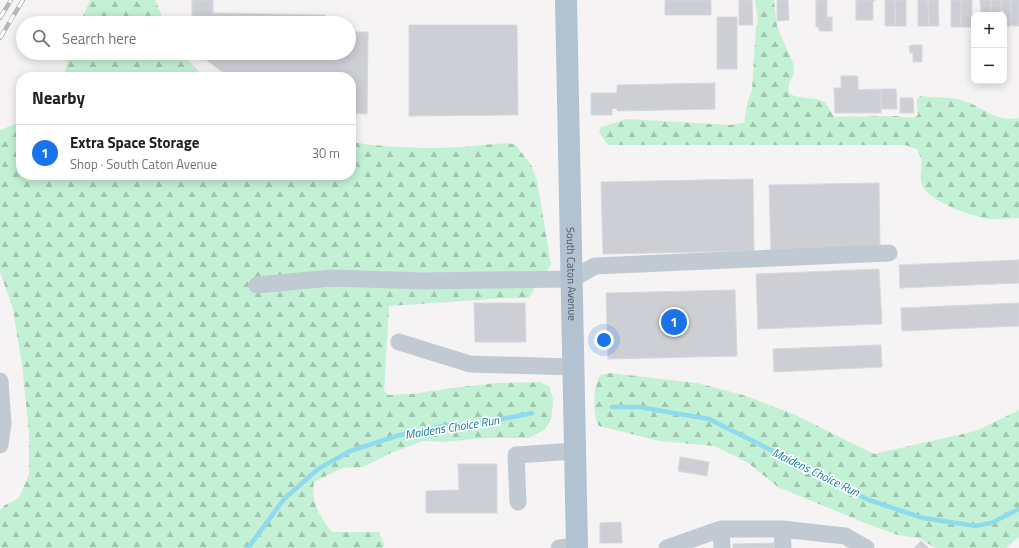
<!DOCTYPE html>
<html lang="en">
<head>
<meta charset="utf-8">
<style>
	:root { --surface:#fff; --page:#f6f6f6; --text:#202124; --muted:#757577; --line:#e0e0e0; --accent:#1a73e8 }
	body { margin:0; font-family:"Titillium Web",sans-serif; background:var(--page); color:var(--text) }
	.controls { position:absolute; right:12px; top:12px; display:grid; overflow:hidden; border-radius:8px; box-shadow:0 2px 10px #0003 }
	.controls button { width:36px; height:36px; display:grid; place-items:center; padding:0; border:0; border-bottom:1px solid var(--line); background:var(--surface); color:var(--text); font:20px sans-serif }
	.you { position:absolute; left:604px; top:340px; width:14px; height:14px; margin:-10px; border:3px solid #fff; border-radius:50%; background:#1a73e8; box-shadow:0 0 0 6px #1a73e833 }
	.badge { display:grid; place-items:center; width:26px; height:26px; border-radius:50%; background:var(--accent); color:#fff; font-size:13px; font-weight:700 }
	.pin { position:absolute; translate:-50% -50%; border:2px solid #fff; box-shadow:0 1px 4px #0006 }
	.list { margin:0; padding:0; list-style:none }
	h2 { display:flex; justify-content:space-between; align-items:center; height:52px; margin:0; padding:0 16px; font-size:17px }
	h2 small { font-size:13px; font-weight:400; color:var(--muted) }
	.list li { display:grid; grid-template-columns:26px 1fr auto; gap:12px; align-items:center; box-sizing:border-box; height:56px; padding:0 16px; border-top:1px solid var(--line) }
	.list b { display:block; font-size:15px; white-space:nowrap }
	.list p { margin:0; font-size:13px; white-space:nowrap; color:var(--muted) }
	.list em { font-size:13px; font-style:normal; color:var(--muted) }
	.icon { flex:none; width:22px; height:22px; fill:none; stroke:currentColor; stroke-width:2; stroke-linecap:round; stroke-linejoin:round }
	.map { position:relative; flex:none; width:1019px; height:548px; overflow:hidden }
	.search { position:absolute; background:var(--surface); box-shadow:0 2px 10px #0003; left:16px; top:16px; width:340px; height:44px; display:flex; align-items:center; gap:10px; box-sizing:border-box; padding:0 14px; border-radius:22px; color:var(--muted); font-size:15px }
	.panel { position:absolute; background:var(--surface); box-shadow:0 2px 10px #0003; left:16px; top:72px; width:340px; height:108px; border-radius:16px }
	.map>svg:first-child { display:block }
	.forest { fill:url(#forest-firs) }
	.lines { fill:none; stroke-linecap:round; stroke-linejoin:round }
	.stream { stroke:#90daee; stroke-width:4.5 }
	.building { fill:#cdcfd5; stroke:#d7d9de }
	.minor { stroke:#c1cad2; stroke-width:17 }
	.major { stroke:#b3c2d1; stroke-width:22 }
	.rail-casing { stroke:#b5b8bd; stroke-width:4.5 }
	.rail { stroke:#fff; stroke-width:3; stroke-dasharray:9; stroke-linecap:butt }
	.labels { text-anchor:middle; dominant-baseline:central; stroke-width:3.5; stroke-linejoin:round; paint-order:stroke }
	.street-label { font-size:11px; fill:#4a5661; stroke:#fff }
	.water-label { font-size:12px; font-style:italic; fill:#0c7c9b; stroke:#fff }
</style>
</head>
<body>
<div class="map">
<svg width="1019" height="548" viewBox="0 0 1019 548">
	<defs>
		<pattern id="forest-firs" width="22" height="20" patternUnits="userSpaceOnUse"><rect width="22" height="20" fill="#c3f1d5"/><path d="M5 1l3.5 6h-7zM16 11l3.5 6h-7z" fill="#a0c6b0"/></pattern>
	</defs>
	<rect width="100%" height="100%" fill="#f5f3f3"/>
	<!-- forest -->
	<path class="forest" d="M90,0H155L165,23H80Z
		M755,0H774L777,26L793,63L794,73L789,84V93C800,101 812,95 824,102C828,104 830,112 835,117L895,116L914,118L918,115L917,100L920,96C932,98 945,97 957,99C982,104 990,122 1019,118V218C1009,218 998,220 988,219C971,216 927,201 922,184C918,171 926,165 917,149L905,145H608L599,132L601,127L627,119L730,125L744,123L747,104L752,90L756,28L758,21Z
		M69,53H181L204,77H64Z
		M21,122V175H351V142C388,148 425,149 462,147C480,146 497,142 515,144L531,165L537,180L551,265L546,271L540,272L532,294L528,298H506L389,306L384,391L389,395L412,394L452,388L497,383L540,382L550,387L553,400L551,420L544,430L529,438H484L443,442L423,441L391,453L363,467L342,468L314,482C311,504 319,515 332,532H379L384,544L383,548H0V510L5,505L19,498L29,474V432L22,365L13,309L0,272V130Z
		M610,373L697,383L743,395L793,414L874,454L976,431L1019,410V537L1006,548H936L918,538L898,535L870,525L778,487L747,462L714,446L660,441L599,426C592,414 593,387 600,375Z"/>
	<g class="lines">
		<!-- stream -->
		<path class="stream" d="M612,407H639L709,419L789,459L839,486L869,500L923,518L976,526L991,523L1019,509
			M248,548L284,499L318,469L350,451L400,435L448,425L483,423L532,413"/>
	</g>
	<!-- building -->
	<path class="building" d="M192,0H213V13L325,15V23H192Z
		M665,0H711V15H665Z
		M739,0H752L753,25H739Z
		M777,0H788L789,20L777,21Z
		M816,0H827V17H832V31H819V27H816Z
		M856,0H876L873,1V20H856Z
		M885,0H895V26H885Z
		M895,0H906V26H895Z
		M918,0H928L929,26H918Z
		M928,0H938L939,26H929Z
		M951,0H961V27H951Z
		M961,0H972V27H961Z
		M980,0H991V15H983V12H981Z
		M991,0H1001V11H999V15H991Z
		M1001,0H1011V26H1004V11H1001Z
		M1011,0H1019V26H1013L1011,22Z
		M717,17H737V69H717Z
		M409,25H517L518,115L409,116Z
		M349,32H368L367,114L351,113V77H229L204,58L205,53H349Z
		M913,45H922V62H913V53H910L909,46Z
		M841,76H858V90L881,89V113H835L834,88H841Z
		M715,83V109L617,111V108L612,109V115H591V93H617V85Z
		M881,89H896L897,109H881Z
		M900,98H913L914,113H900Z
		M753,179L754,251L603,254L601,182Z
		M879,183L880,249L771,252L769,185Z
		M1019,260V283L900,288L899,265Z
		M879,269L882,324L758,329L756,274Z
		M735,290L737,356L608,359L606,293Z
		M474,303H525L526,342H475Z
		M1019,303V326L902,331L901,308Z
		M881,345L882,367L774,372L773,349Z
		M680,457L709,462L707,476L678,471Z
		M458,464H497V513H426V491L459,490Z
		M621,522L622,543H600V523Z
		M921,541L929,548H914Z
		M774,543V548H733V544Z"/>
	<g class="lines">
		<!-- minor -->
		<path class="minor" d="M257,285L332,278L423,281L572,279L595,266L889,253
			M399,342L470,364L573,367
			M0,381L3,423L0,445
			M518,502L516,455L575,451
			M721,529L722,548
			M782,529L783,548
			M559,548L577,546
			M667,548L721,529H782L845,536L866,548"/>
		<!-- major -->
		<path class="major" id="s1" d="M566,0L577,548"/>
		<defs>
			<path id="rail" d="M0,18L11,0
				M0,38L23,0"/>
		</defs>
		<!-- rail casing -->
		<use href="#rail" class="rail-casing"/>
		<!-- rail -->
		<use href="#rail" class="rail"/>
	</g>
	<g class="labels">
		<!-- street labels -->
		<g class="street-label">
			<text stroke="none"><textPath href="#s1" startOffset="274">South Caton Avenue</textPath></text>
		</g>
		<!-- water labels -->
		<g class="water-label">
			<text transform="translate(452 427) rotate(-9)">Maidens Choice Run</text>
			<text transform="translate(816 472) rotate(26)">Maidens Choice Run</text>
		</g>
	</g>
</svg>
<div class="controls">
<button>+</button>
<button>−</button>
</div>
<div class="you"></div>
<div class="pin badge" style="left:674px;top:322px">1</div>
<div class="search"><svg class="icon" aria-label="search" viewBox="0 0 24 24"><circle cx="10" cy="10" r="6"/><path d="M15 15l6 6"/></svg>Search here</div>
<section class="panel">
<h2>Nearby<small></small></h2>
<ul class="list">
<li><span class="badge">1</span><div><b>Extra Space Storage</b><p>Shop · South Caton Avenue</p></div><em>30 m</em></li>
</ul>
</section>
</div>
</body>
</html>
